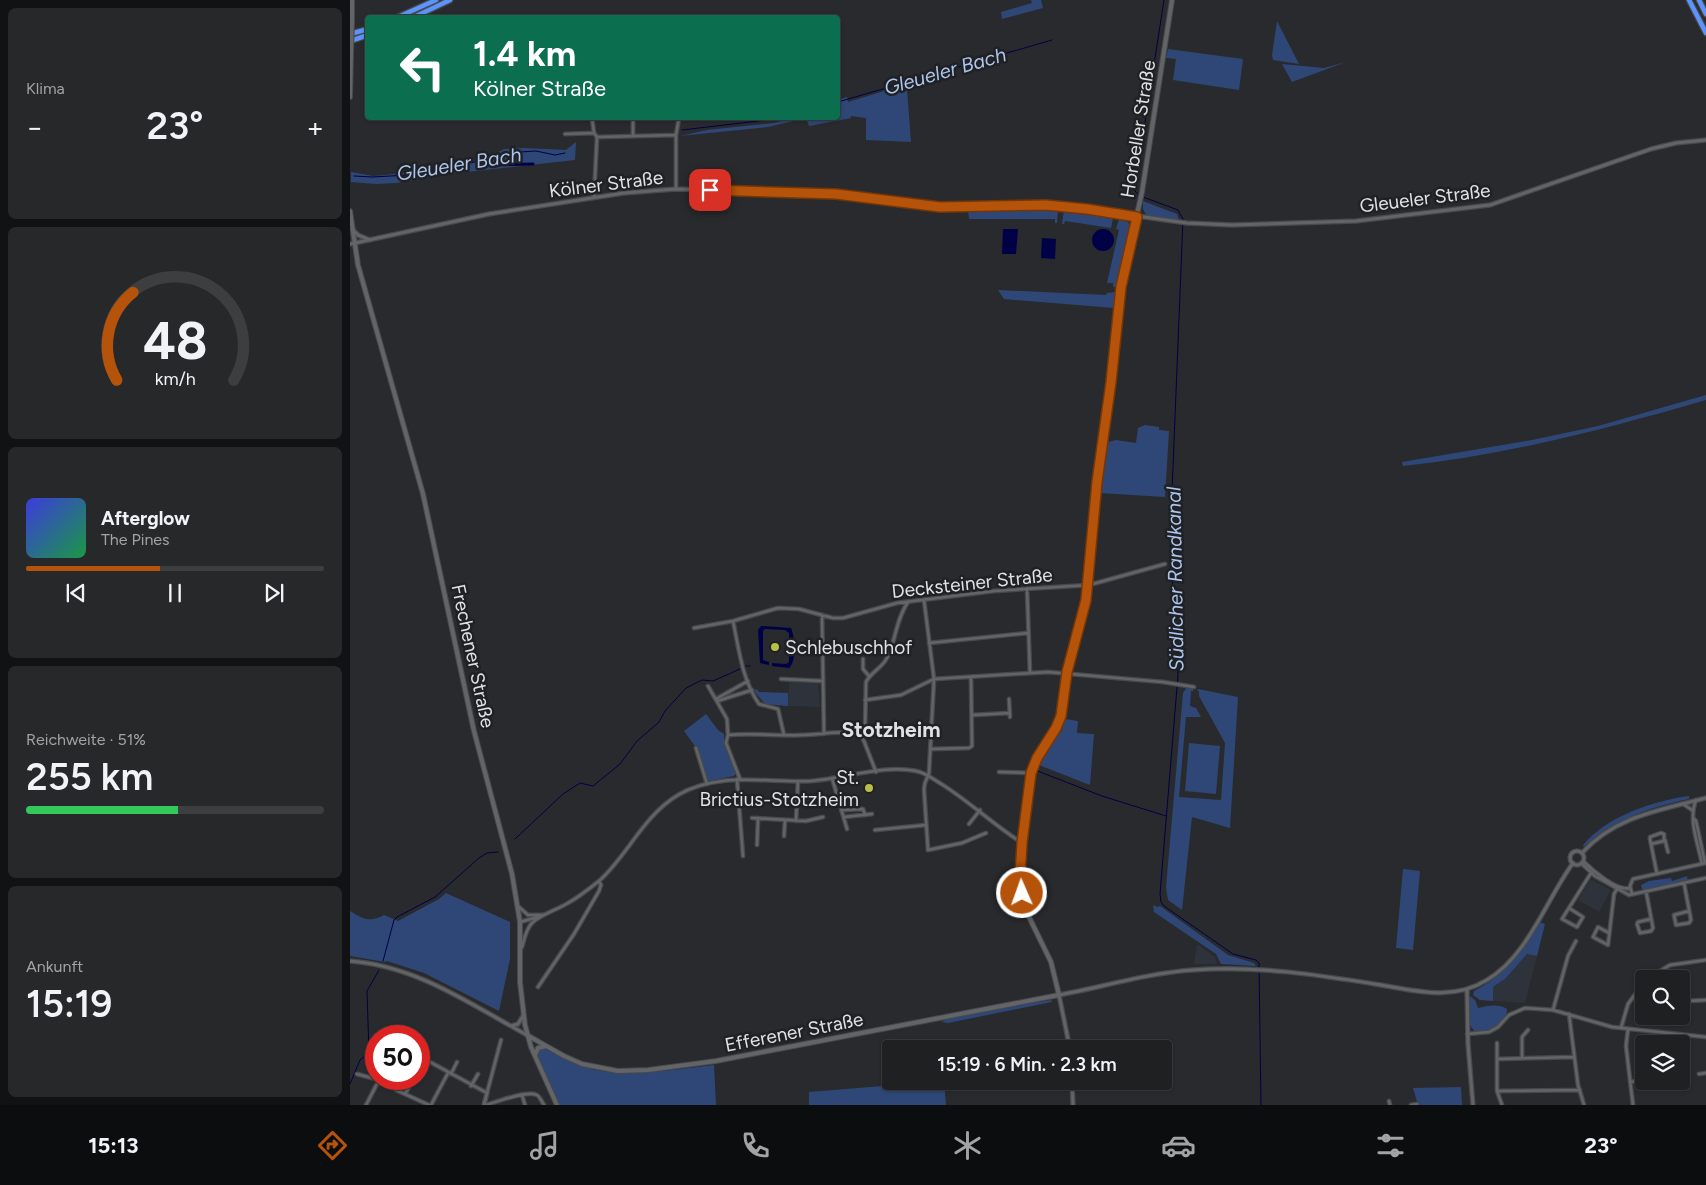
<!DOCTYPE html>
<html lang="de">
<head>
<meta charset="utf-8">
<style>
	:root { --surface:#1f2022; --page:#27282a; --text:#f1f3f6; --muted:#a1a3a5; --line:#3c3e40; --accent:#b45309 }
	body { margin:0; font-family:Figtree,sans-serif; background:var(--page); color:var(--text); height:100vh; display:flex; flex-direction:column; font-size:19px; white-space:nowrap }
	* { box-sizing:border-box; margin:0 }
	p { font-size:16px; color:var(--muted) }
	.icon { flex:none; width:28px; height:28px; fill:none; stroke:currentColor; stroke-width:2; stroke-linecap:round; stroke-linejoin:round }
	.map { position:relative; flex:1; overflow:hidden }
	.details { display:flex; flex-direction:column; gap:8px; padding:8px; background:#111213; width:350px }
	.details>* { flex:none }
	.banner { position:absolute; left:15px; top:15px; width:475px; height:105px; border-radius:5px; box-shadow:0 1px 4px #0004,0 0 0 1px var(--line); background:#0b6e4f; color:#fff; overflow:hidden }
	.buttons { position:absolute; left:1285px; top:970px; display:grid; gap:10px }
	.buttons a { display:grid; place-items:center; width:55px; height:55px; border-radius:5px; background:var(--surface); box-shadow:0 1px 4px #0004,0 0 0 1px var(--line); font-size:25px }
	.speed { position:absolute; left:15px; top:1025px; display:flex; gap:10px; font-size:25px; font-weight:700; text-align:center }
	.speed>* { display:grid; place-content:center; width:65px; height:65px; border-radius:50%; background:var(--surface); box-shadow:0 1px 4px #0004,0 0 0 1px var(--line); line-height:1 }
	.speed .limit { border:8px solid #d22; background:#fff; color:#111 }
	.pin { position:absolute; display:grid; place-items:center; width:42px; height:42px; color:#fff; margin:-21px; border-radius:10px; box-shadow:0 2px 8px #0006 }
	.me { position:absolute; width:55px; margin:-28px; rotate:358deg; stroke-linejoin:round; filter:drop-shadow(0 0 4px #0008) }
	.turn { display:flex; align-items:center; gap:18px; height:105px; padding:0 25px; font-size:22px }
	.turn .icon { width:65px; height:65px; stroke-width:2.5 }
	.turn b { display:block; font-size:35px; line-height:42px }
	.big { font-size:38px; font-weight:600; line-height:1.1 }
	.details .widget { flex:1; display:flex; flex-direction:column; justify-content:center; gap:8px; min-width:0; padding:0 18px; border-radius:8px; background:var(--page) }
	.details .dial { align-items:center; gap:0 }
	.dial svg { height:130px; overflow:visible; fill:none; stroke:var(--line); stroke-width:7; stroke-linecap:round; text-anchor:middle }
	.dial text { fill:var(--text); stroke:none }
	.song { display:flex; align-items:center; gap:15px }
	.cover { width:60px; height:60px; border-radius:8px; background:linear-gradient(135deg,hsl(240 70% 55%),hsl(140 70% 35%)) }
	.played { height:5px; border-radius:2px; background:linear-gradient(90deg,var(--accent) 45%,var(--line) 45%) }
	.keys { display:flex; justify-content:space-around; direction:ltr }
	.heat { display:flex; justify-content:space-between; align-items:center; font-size:28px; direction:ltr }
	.charge { height:8px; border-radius:4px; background:linear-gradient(90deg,#34c759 51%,var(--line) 0) }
	.trip { position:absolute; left:532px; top:1040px; width:290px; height:50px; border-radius:5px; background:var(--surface); box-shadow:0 1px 4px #0004,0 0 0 1px var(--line); font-weight:600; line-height:50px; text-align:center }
	.menu { display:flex; height:80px; justify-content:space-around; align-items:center; background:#0c0d0e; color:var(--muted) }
	.menu .icon { width:35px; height:35px }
	.menu .active { color:var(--accent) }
	.menu b { font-size:22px; color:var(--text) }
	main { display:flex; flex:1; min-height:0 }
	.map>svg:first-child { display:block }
	.built { fill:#2e323b }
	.green { fill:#2f4776 }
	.water { fill:#000047 }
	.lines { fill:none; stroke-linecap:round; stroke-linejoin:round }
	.stream { stroke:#000047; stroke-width:1 }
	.canal { stroke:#000047; stroke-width:3 }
	.minor-casing { stroke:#47494b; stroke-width:5 }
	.tertiary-casing { stroke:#47494b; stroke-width:5.5 }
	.secondary-casing { stroke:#47494b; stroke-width:6 }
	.motorway-casing { stroke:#47494b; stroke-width:7 }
	.minor { stroke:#626468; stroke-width:2.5 }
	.tertiary { stroke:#626468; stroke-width:3 }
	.secondary { stroke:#626468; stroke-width:4 }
	.motorway { stroke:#5d93fd; stroke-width:4.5 }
	.secondary-bridge-casing { stroke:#47494b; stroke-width:6; stroke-linecap:butt }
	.secondary-bridge { stroke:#626468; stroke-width:4 }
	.route-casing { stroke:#753606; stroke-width:12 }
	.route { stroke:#b45309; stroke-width:9 }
	.poi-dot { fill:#b9c046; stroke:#1f2124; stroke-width:2 }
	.labels { text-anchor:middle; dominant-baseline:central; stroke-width:5; stroke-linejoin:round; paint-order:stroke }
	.street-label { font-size:19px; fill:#e0e1e3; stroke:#1f2124 }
	.poi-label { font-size:19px; fill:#e0e1e3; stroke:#1f2124; text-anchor:start }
	.water-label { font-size:20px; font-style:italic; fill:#aec5ed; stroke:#1f2124 }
	.quarter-label { font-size:21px; font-weight:bold; fill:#e0e1e3; stroke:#1f2124 }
</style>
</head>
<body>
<main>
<section class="details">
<div class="widget"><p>Klima</p>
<div class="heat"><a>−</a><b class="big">23°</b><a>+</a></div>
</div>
<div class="widget dial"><svg viewBox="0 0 100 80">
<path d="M14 69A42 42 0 1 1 86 69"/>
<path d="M14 69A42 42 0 0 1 24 15" stroke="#b45309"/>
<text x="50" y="56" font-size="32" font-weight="700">48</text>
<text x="50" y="72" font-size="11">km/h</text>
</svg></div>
<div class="widget">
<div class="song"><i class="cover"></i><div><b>Afterglow</b><p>The Pines</p></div></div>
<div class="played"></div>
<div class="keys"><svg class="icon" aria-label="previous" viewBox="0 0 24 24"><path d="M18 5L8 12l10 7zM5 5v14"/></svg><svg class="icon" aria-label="pause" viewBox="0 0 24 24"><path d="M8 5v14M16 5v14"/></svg><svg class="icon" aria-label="next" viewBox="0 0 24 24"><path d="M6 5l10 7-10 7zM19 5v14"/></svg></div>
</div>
<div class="widget"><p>Reichweite · 51%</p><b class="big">255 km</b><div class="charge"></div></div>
<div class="widget"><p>Ankunft</p><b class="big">15:19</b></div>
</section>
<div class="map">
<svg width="1356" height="1105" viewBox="0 0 1356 1105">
	<rect width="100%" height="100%" fill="#292a2d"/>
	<path class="built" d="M 439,682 L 468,683 L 470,707 L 438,706 Z
		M 1241,879 L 1261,890 L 1249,912 L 1228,900 Z
		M 847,944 L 865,957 L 867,964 L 844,964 Z
		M 1177,954 L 1187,956 L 1175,1003 L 1143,1001 L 1143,987 L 1155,979 Z"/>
	<path class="green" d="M 681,0 L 691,0 L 693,8 L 652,19 L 651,12 L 682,3 Z
		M 927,21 L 949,64 L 923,60 L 922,55 Z
		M 818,49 L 893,59 L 889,90 L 823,80 L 826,59 L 816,58 Z
		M 996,62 L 942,82 L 932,64 L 974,68 Z
		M 554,85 L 557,89 L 561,142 L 516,140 L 516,118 L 501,116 L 501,118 L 459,126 L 456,118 L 488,118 L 488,100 L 497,97 L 498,102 Z
		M 444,118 L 456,118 L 418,127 L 330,136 L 357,130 L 424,123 Z
		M 226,142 L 225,160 L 90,175 L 47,183 L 26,184 L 1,182 L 1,172 L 23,176 L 78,171 L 101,164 L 133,160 L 154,149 L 175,148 L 216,150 Z
		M 793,201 L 827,214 L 829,220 L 796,215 L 793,209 Z
		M 680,208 L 708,210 L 707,223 L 705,223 L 705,219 L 619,219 L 618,211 Z
		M 714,210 L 763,218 L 761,228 L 715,221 L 714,224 L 712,224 Z
		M 769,219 L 778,222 L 780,226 L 768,286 L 763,287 L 763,283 L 757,283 L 769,230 L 766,229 Z
		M 648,290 L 756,295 L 757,293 L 765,292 L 764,308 L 654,299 Z
		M 1356,395 L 1356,400 C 1256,429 1156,455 1053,466 L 1052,462 L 1182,440 L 1248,426 Z
		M 795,425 L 809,427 L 809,430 L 819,431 L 815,497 L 749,493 L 755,443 L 766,440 L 786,443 L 788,428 Z
		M 837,687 L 843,689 L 843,691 L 841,691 L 840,706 L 846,708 L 851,717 L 836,717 L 829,797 L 871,800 L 875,743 L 849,696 L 849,691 L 847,691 L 848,689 L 888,697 L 880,828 L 842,817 L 832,910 L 818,900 L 816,887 L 833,693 Z
		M 407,689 L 409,692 L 438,693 L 438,706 L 415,704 L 404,691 Z
		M 356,714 L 368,730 L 374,734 L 374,744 L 386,773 L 384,776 L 358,781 L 347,749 L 334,731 Z
		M 715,719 L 728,721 L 727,733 L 744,734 L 740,785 L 689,765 L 709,732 L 711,732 Z
		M 839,743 L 870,746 L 866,794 L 835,791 Z
		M 1339,796 L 1339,799 C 1301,807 1264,819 1234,847 L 1233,845 C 1257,816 1303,801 1339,796 Z
		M 1053,869 L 1070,871 L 1063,950 L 1046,948 Z
		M 1337,876 L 1338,881 C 1326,883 1299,890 1292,889 L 1291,885 L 1299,881 L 1321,878 L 1322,881 Z
		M 96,893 L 160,922 L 160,959 L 149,1011 L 74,973 L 37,961 L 35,962 L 0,956 L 0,911 C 13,919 20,923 34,915 L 48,921 L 89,899 Z
		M 803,905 L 807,907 L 810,906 L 878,955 L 904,963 L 906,966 L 871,964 L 866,954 L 804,912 Z
		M 1189,922 L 1195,924 L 1187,956 L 1177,954 L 1155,979 L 1143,987 L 1143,1001 L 1130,1000 L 1123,995 L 1124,991 C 1157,974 1171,953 1189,922 Z
		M 1120,996 L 1125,1000 L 1128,1008 C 1137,1006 1148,1003 1157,1009 C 1157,1024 1138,1032 1125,1032 L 1120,1025 Z
		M 701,1000 L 702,1002 L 598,1023 L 592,1022 C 602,1012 683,1003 701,1000 Z
		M 193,1048 C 210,1054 224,1065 242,1069 C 282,1078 324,1069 364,1065 L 366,1105 L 209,1105 L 187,1057 L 189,1050 Z
		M 594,1081 L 596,1105 L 459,1105 L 459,1092 Z
		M 1111,1087 L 1112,1105 L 1068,1105 L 1063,1088 Z"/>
	<path class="water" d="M 653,229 L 668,229 L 666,254 L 652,254 Z
		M742 240a11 11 0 1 1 22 0a11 11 0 1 1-22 0Z
		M 692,238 L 706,239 L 705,259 L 691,258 Z
		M 411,626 L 441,628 C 445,637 447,661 439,668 L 422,666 L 422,663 L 436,664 L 439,662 L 439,633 L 435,630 L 415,629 L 413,631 L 413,660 L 419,662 L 419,665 L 410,663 L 408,630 Z"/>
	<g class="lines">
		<path class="stream" d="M 488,102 L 702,40
			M 332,130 L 434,118
			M 4,176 L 22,177 L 59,175 L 125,162 L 155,153 L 186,151 L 205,155 L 215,153
			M 789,195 L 785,191 L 785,187 L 814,0
			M 793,197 L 828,210 L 833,219 L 820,541 L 828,675 L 810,894 L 811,902 L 814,906 L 883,954 L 906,960 L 909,963 L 911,1105
			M 394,666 L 400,666
			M 685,770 L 752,796 L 816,816
			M 165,839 L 213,794 L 230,783 L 243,786 L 270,764 L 287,741 L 309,722 L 315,711 L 336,688 L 352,680 L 363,681 L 390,669
			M 33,961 L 44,920 L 47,917 L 85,897 L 129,858 L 137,853 L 148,852
			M 0,1084 L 10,1060 L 19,1053 L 17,991 L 29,970"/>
		<path class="canal" d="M 136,159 L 142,165 L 183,164"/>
		<defs>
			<path id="minor" d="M 242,118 L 244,133 L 247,137 L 244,197
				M 215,134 L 244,133
				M 283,135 L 283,118
				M 248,137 L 326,135
				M 326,189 L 326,135 L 329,118
				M 677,588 L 680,673
				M 574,600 L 584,679 L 579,773 L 575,783 L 574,789 L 578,850 L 612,843 L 636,833
				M 472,615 L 474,734
				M 383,621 C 389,649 392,680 409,704 L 428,709 L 434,735
				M 344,628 L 383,621 L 428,608 L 449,609 L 483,618 L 493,618 L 547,603 L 644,591 L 739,585 L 815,564
				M 579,643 L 678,633
				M 513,659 L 513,669 L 519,676
				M 431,679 L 473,681
				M 358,686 L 377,719 L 378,735
				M 366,699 L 398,681
				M 659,699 L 660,717
				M 515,700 L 551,695 L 584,679 L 698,672 L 813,682 L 844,687
				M 367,701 L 402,690
				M 623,715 L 660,713
				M 512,736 L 515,731 L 516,682 C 521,672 532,668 537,658 C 546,640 546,619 558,602
				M 512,736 L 526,772
				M 346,748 L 357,784
				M 581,749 L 619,748 L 622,746 L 621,677
				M 649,772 L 681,773
				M 482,778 L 497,829
				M 387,779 L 393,856
				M 390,779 L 376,743 L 378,735 C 403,733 427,736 451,735 C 467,735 499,729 512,736
				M 1346,800 C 1338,820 1348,843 1352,864
				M 1333,804 L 1342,810
				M 492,810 L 513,809 L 515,815
				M 494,817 L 522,814
				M 402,818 L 456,821 L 473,817
				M 1344,819 L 1346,821 L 1355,863
				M 446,821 L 448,781
				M 619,824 L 630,810
				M 525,830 L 576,825
				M 434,836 L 435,820
				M 1315,840 L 1318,852
				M 1301,844 L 1314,841 L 1314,834 L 1311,833 L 1300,837 L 1300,839 L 1307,874
				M 407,845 L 408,818
				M 1233,861 C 1242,870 1267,892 1280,888
				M 1231,863 L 1245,876 L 1279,895 L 1356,878
				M 1334,883 L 1341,920 L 1339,923 L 1326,925 L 1324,915 L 1339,911
				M 1296,891 L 1303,928 L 1301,931 L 1290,933 L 1287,924 L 1288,922 L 1301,919
				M 1282,894 L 1280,886 L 1283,879 L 1356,863
				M 169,907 L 178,915 L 193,915
				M 1219,908 L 1233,917 L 1227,927 L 1212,919 L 1241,873
				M 170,922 L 188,917
				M 1259,933 L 1248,927 L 1243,937 L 1258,945 L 1264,894 L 1267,889
				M 172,947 C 174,940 176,929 182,923 C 191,914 207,910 218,903 C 229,897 239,889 249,881 C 278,855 293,816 328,795 C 369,771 416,783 461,781 C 494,779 537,763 570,772 C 578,775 585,780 593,785 C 621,803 644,825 672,843
				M 1297,979 L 1320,965 L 1356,960
				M 188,987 L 224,934 L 249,891 L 251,885 L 249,881
				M 1337,1001 L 1356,1000
				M 1203,1010 L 1218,956 L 1226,941
				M 1219,1014 L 1228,1085 L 1234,1105
				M 1271,1028 L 1278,1004 L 1294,982
				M 1278,1029 L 1276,1046 L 1283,1105
				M 1117,1034 L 1139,1032 L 1148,1027 L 1159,1015 L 1175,1008 L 1203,1010 L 1262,1027 L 1356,1037
				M 1147,1043 L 1147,1091 L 1152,1105
				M 69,1056 L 137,1093 L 151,1040
				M 1172,1058 L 1172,1037 L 1178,1030
				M 1147,1059 L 1224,1057
				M 7,1074 L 37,1082 L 45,1086 L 46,1090 L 79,1105
				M 101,1074 L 107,1062
				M 1349,1074 L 1356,1073
				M 1331,1075 L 1336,1076
				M 1280,1082 L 1294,1080
				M 121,1086 L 128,1074
				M 1147,1091 L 1230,1090
				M 55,1094 L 62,1082
				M 172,1095 L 175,1105
				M 1039,1101 L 1040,1105
				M 16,1105 L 29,1080
				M 81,1105 L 98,1073
				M 136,1105 C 146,1102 177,1090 187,1095 C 190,1097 192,1102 194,1105
				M 1061,1105 L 1067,1104"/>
			<path id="tertiary" d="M 2,229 L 8,235 L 20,240
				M 0,244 L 139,214 L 274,193 L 326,189 L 486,194 L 590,207 L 696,205 L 737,209 L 837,223 L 882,225 L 1006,221 L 1140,205 L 1301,149 L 1326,143 L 1356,140
				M1220 858a7 7 0 1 1 14 0a7 7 0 1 1-14 0Z
				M 1232,853 C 1265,816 1311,810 1356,798
				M 0,961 C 67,966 120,1004 177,1035
				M 1117,989 L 1118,1044 L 1123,1105
				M 161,1026 L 168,1024 L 173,1016
				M 720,1049 L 709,995 C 753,987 798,973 843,970 C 905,965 969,975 1031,985 C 1067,991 1103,1001 1137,980 C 1178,956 1196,900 1223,863
				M 722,1081 L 723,1105
				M 134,1105 L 137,1093"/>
			<path id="secondary" d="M 2,0 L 2,20
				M 0,97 L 1,53
				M 0,211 L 8,265 L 73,494 L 124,731 L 162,874 L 170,922 L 170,982 L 175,1025 L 181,1047 L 207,1105
				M 177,1035 L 214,1056 L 232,1064 L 268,1071 L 298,1070 L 366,1061 L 709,995 L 701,962 L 680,919 L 673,901 L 670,876 L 672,843 L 681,773 L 687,758 L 706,728 L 711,716 L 717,673 L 736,600 L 747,482 L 761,382 L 771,287 L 792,192 L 822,0
				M 185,1055 L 188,1048 L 196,1046"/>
			<path id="motorway" d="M 1339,0 L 1356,33
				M 1349,0 L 1356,14
				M 46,18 L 86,0
				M 62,18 L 100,0
				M 0,34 L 18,29
				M 0,41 L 18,35"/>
		</defs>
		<use href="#minor" class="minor-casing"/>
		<use href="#tertiary" class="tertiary-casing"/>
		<use href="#secondary" class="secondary-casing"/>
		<use href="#motorway" class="motorway-casing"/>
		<use href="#minor" class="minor"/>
		<use href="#tertiary" class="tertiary"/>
		<use href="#secondary" class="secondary"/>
		<use href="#motorway" class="motorway"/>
		<defs>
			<path id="secondary-bridge" d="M 1,53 L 2,20"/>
		</defs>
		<use href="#secondary-bridge" class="secondary-bridge-casing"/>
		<use href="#secondary-bridge" class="secondary-bridge"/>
	</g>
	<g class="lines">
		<defs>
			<path id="route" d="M 360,190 L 486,194 L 590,207 L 696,205 L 737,209 L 787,217 L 771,287 L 761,382 L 747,482 L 736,600 L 717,672 L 711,716 L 706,728 L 687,758 L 681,773 L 672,843 L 670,876 L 672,893"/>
		</defs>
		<use href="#route" class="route-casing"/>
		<use href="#route" class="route"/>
	</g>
	<g class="poi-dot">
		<circle cx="425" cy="647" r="5"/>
		<circle cx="519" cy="788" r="5"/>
	</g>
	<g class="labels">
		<g class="street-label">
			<text transform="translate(788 129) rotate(-81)">Horbeller Straße</text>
			<text transform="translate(256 184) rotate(-7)">Kölner Straße</text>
			<text transform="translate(1075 198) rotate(-7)">Gleueler Straße</text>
			<text transform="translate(622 583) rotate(-6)">Decksteiner Straße</text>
			<text transform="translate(123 656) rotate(78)">Frechener Straße</text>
			<text transform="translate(444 1032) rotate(-11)">Efferener Straße</text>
		</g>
		<g class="poi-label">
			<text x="435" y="647">Schlebuschhof</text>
			<text x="509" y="777" text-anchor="end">St.<tspan x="509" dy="22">Brictius-Stotzheim</tspan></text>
		</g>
		<g class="water-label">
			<text transform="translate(595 71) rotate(-16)">Gleueler Bach</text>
			<text transform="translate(109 164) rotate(-9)">Gleueler Bach</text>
			<text transform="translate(825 579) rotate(-91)">Südlicher Randkanal</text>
		</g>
		<g class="quarter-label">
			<text x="541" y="729">Stotzheim</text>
		</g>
	</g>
</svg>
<div class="buttons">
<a><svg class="icon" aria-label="search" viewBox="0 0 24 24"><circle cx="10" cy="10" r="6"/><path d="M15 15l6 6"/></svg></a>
<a><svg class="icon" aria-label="layers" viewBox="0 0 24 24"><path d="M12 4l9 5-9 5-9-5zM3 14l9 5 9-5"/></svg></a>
</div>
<div class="speed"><div class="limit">50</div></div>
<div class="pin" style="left:360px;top:190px;background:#d93025"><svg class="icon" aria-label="arrive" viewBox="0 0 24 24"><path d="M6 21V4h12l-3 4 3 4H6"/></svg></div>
<svg class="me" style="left:672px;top:893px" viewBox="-20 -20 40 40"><circle r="17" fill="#b45309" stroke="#fff" stroke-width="3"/><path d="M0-11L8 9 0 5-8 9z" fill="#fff"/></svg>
<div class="trip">15:19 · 6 Min. · 2.3 km</div>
<div class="banner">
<div class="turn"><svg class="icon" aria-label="left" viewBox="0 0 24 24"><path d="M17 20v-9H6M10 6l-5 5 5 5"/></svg><div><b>1.4 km</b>Kölner Straße</div></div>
</div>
</div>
</main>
<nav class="menu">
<b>15:13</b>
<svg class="icon active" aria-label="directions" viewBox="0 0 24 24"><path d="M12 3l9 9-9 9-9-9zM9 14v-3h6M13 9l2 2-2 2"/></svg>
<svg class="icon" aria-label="music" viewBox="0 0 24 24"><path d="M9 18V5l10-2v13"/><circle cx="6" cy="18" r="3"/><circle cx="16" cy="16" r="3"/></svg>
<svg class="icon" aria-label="phone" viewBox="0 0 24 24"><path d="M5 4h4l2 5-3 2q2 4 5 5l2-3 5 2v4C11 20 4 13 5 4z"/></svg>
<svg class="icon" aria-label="climate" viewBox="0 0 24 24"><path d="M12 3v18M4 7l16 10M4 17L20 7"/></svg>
<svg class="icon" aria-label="car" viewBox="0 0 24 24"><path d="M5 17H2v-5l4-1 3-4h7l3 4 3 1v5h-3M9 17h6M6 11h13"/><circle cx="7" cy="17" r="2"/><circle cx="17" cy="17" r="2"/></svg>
<svg class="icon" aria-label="filters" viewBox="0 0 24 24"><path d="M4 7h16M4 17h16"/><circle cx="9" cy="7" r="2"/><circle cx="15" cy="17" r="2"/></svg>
<b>23°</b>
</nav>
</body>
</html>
